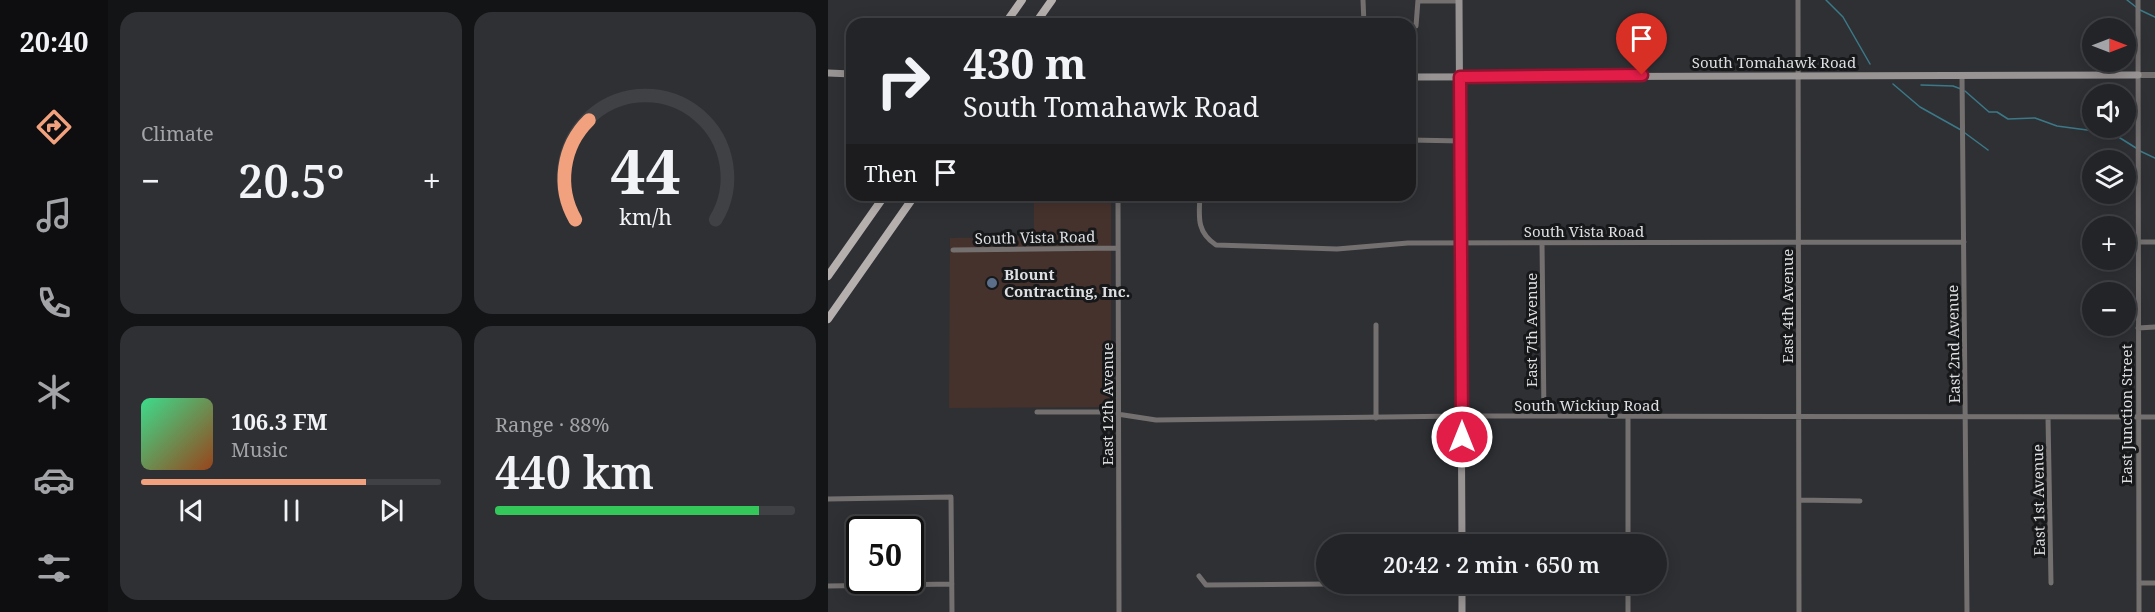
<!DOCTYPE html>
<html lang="en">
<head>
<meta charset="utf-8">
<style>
	:root { --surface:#232427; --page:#2f3033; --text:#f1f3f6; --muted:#a3a4a7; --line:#404144; --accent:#f1a17d }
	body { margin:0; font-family:"Noto Serif",serif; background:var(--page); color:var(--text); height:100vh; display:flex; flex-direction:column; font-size:22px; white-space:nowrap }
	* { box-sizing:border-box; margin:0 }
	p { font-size:20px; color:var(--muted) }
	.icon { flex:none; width:33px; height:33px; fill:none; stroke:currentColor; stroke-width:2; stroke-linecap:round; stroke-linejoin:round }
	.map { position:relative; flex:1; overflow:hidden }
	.side { display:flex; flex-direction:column; gap:12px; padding:12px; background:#131415; width:720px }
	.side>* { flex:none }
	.top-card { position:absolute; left:18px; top:18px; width:570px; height:183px; border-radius:18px; box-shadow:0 3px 15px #0003,0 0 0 2px var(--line); background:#232427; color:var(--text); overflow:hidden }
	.needle { width:39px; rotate:90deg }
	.controls { position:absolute; left:1254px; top:18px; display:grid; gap:12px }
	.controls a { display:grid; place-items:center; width:54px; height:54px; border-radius:50%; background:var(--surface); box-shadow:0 3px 15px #0003,0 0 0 2px var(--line); font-size:30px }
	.speed { position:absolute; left:18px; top:516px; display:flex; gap:12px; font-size:30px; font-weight:700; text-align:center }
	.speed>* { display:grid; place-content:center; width:78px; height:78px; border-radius:50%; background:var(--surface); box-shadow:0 3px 15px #0003,0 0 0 2px var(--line); line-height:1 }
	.speed .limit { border:3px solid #111; border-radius:9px; background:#fff; color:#111 }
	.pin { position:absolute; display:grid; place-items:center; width:51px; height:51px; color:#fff; margin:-62px -26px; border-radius:50% 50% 50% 0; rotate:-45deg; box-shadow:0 0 6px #0007 }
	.pin .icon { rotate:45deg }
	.me { position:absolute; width:66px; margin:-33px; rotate:0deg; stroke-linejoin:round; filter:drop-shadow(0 0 4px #0008) }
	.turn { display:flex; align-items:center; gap:21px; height:126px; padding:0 18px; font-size:27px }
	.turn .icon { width:78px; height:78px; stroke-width:2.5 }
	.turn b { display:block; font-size:42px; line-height:51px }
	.then { display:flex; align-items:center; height:57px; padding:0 18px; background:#0003; gap:12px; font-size:22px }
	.big { font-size:45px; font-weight:600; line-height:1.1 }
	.side .widget { flex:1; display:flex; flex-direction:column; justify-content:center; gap:9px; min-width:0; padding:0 21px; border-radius:18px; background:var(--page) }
	.side .dial { align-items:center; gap:0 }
	.dial svg { height:156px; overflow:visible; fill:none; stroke:var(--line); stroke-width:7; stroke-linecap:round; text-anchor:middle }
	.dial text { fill:var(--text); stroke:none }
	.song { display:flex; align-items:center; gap:18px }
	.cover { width:72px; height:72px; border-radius:9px; background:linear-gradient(135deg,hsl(150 70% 55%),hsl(20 70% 35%)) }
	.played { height:6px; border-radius:3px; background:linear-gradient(90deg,var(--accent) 75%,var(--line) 75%) }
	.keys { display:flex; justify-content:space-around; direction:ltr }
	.heat { display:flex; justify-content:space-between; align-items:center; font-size:33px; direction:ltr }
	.charge { height:9px; border-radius:4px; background:linear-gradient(90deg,#34c759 88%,var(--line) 0) }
	.side .tiles { flex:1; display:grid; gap:12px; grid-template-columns:repeat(2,1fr) }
	.trip { position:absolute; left:488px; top:534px; width:351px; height:60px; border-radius:30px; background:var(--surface); box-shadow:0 3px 15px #0003,0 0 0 2px var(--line); font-weight:600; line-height:60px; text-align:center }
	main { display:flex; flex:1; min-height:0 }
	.menu { display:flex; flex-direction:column; width:108px; justify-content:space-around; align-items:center; background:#0e0e10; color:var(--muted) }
	.menu .icon { width:42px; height:42px }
	.menu .on { color:var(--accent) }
	.menu b { font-size:27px; color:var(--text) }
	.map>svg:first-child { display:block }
	.industrial { fill:#46322d }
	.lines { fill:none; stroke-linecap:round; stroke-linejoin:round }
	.stream { stroke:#3b7989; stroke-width:1.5 }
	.minor { stroke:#73706f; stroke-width:5 }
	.tertiary { stroke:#73706f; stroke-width:6 }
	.secondary { stroke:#989493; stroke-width:7 }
	.primary { stroke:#b5afae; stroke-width:8 }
	.route-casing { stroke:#92132f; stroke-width:15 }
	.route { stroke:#e11d48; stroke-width:10 }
	.service-dot { fill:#5c6f8a; stroke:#17181a; stroke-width:2 }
	.labels { text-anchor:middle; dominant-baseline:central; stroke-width:6; stroke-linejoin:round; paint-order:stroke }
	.street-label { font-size:15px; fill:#dedfe2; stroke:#17181a }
	.poi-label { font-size:15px; font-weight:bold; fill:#dedfe2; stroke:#17181a; text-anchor:start }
</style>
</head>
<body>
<main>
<nav class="menu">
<b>20:40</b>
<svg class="icon on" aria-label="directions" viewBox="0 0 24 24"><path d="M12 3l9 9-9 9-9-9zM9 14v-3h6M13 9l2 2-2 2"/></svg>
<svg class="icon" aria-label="music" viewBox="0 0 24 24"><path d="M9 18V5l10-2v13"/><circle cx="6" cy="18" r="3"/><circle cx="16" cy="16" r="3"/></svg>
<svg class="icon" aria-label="phone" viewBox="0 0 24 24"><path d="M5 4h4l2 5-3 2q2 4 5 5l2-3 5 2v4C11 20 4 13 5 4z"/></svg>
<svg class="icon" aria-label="climate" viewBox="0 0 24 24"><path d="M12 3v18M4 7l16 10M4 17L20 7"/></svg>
<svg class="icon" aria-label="car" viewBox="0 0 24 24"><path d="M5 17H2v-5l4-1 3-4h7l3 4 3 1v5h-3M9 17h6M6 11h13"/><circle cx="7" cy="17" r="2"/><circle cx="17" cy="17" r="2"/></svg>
<svg class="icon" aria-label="filters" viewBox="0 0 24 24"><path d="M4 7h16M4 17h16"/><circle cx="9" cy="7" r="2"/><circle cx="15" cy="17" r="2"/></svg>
</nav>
<section class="side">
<div class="tiles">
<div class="widget"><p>Climate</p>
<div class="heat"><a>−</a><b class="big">20.5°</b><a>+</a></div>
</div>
<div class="widget dial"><svg viewBox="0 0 100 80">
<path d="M14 69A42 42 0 1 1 86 69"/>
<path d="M14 69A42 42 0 0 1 21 18" stroke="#f1a17d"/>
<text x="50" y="56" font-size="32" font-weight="700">44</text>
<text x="50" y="72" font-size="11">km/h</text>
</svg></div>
<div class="widget">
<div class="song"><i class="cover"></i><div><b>106.3 FM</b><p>Music</p></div></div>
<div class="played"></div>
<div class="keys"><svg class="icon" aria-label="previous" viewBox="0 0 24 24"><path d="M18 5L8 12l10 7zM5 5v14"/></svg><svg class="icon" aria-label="pause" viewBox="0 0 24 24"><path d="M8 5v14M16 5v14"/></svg><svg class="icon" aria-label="next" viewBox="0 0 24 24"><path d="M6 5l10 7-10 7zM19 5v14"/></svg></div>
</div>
<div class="widget"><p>Range · 88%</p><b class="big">440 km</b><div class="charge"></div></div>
</div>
</section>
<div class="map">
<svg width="1327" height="612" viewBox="0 0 1327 612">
	<rect width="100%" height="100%" fill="#2f3034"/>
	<path class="industrial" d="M 206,195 L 283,195 L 283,407 L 121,408 L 122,238 L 206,237 Z"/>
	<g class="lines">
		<path class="stream" d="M 998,0 L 1015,17 L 1042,64
			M 1299,0 L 1308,7
			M 1312,10 L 1327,17
			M 1065,84 L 1092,107 L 1133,130
			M 1093,85 L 1125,86 L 1133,89
			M 1137,91 L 1161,112 L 1169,112 L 1180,119 L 1207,118 L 1229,126 L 1274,132 L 1289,136 L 1308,148
			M 1137,133 L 1160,150
			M 1312,151 L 1327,158"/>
		<path class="minor" d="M 535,0 L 536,24
			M 970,0 L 971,612
			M 1310,0 L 1311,612
			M 590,1 L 631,1
			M 582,26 L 588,26 L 590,0
			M 1134,76 L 1139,612
			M 582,140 L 634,141
			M 290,195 L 291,612
			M 372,195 C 371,216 368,232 388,245 L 509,249 L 580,243 L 1136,242
			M 1310,242 L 1327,242
			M 714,243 L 716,416
			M 125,250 L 290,248
			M 548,325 L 548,418
			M 1310,328 L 1327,327
			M 209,412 L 276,412 L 328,420 L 634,416 L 1327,417
			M 1220,417 L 1223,583
			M 0,499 L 123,497 L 124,612
			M 971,500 L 1032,501
			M 800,544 L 800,417
			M 371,576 L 378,585 L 502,584
			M 1311,583 L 1327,583
			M 599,584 L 634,585
			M 0,586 L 124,584
			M 800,612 L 800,584"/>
		<path class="tertiary" d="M 1310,75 L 1327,75"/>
		<path class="secondary" d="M 631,0 L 634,544
			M 0,73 L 24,74
			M 582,77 L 1310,75
			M 634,584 L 634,612"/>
		<path class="primary" d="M 177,24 L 194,0
			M 207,24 L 224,0
			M 0,276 L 57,195
			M 0,319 L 87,195"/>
	</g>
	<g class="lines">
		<defs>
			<path id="route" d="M 634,437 L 632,77 L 814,75"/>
		</defs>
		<use href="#route" class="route-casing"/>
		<use href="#route" class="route"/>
	</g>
	<circle class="service-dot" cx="164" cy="283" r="6"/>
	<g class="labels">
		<g class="street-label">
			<text x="946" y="62">South Tomahawk Road</text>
			<text x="756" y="231">South Vista Road</text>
			<text transform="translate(207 237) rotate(-1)">South Vista Road</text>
			<text transform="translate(959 306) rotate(-90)">East 4th Avenue</text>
			<text transform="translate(703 330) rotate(-90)">East 7th Avenue</text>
			<text transform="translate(1125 344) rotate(-91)">East 2nd Avenue</text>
			<text transform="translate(279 404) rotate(-90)">East 12th Avenue</text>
			<text x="759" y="405">South Wickiup Road</text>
			<text transform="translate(1298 414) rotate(-90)">East Junction Street</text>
			<text transform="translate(1210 500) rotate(-91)">East 1st Avenue</text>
		</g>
		<g class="poi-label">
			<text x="176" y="274">Blount<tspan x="176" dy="17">Contracting, Inc.</tspan></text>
		</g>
	</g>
</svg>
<div class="controls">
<a><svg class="needle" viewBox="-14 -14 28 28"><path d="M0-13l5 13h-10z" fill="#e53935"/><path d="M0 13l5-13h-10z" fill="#a3a4a7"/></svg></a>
<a><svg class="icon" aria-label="sound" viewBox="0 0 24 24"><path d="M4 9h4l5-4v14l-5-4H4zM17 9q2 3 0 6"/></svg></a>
<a><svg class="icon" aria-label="layers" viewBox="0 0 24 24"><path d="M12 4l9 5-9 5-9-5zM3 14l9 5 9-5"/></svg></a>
<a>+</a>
<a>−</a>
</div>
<div class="speed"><div class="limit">50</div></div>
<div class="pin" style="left:814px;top:75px;background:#d93025"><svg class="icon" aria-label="arrive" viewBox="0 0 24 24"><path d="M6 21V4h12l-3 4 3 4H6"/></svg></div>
<svg class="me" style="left:634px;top:437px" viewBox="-20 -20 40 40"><circle r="17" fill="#e11d48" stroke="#fff" stroke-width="3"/><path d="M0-11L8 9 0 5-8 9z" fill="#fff"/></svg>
<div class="trip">20:42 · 2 min · 650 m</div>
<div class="top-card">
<div class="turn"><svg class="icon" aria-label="right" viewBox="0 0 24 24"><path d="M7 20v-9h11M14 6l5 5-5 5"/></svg><div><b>430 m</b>South Tomahawk Road</div></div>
<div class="then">Then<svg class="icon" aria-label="arrive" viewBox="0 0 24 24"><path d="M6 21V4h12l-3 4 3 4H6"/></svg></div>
</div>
</div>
</main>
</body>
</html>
